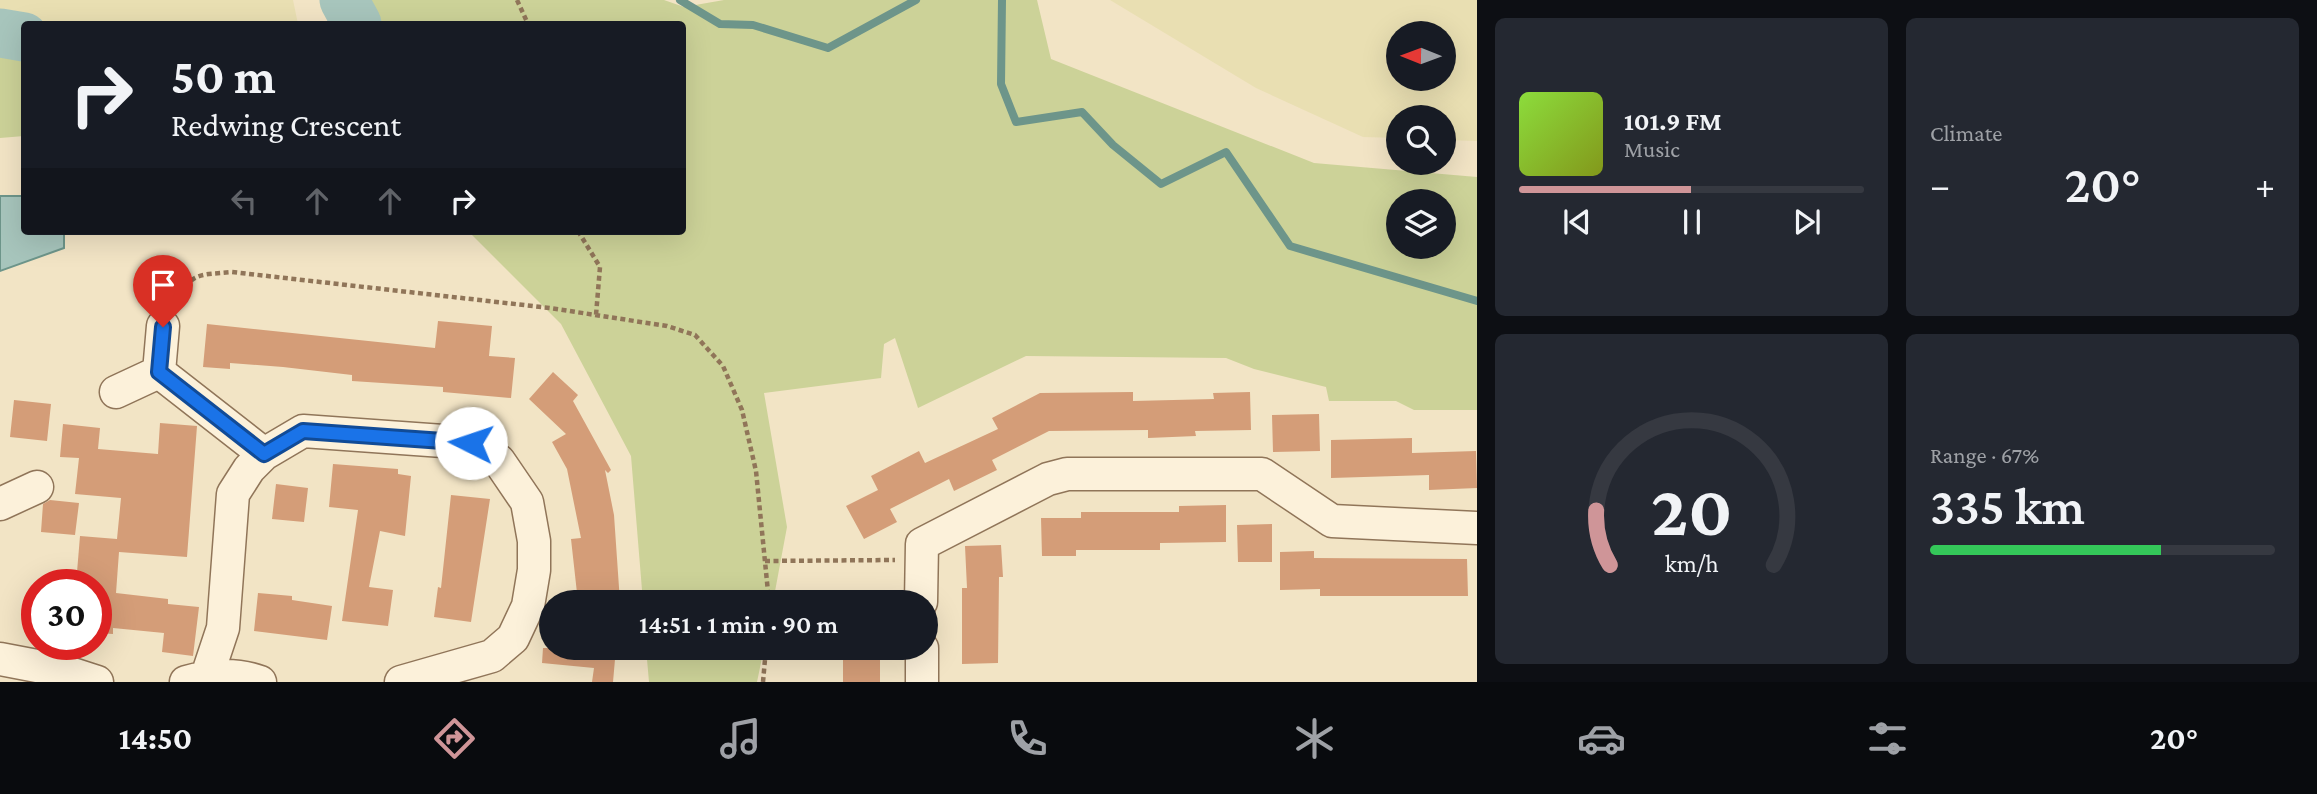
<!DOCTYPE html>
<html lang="en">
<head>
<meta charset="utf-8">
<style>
	:root { --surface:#171b24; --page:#242831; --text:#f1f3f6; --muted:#9ea1a6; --line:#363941; --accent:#cf9598 }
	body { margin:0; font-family:"Crimson Pro",serif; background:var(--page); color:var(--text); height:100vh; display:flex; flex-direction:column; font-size:26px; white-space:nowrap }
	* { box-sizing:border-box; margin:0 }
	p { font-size:23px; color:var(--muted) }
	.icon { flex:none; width:38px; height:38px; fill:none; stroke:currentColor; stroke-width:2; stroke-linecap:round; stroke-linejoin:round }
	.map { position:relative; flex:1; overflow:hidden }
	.side { display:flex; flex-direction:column; gap:18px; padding:18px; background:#0d0f14; width:840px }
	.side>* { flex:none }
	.hud { position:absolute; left:21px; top:21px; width:665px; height:214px; border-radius:7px; box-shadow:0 7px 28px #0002; background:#171b24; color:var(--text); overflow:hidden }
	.needle { width:46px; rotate:271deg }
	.fabs { position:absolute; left:1386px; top:21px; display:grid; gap:14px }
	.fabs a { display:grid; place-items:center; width:70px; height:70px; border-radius:50%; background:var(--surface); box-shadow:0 7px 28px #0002; font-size:35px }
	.speed { position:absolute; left:21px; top:569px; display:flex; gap:14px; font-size:35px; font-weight:700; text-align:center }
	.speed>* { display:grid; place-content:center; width:91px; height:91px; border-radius:50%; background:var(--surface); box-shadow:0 7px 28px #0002; line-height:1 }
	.speed .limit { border:10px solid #d22; background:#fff; color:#111 }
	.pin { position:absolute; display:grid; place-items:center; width:60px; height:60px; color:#fff; margin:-72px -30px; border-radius:50% 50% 50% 0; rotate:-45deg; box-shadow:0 0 7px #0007 }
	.pin .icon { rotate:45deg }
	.me { position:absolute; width:77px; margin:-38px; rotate:274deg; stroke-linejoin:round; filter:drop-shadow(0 0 5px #0008) }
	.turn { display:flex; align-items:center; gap:24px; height:147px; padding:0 35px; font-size:32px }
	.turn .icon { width:91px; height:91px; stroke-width:2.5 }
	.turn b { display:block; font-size:49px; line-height:60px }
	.lanes { display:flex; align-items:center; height:66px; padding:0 35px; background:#0003; justify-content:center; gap:35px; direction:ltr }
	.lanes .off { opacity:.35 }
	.big { font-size:52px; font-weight:600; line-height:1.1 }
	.side .widget { flex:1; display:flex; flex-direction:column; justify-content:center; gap:10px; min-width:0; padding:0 24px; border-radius:10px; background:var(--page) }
	.side .dial { align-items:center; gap:0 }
	.dial svg { height:182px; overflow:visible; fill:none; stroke:var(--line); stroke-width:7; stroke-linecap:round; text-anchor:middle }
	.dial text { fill:var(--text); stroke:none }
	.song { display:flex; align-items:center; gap:21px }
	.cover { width:84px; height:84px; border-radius:10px; background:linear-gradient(135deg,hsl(90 70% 55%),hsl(70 70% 35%)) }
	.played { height:7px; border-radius:4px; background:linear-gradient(90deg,var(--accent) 50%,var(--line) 50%) }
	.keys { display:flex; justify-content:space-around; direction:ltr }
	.heat { display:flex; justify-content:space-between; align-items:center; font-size:38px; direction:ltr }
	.charge { height:10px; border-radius:5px; background:linear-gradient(90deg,#34c759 67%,var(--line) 0) }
	.side .tiles { flex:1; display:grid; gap:18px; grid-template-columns:repeat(2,1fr) }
	.trip { position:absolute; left:539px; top:590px; width:399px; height:70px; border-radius:35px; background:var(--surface); box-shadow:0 7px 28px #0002; font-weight:600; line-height:70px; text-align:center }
	.menu { display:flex; height:112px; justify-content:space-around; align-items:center; background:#090b0e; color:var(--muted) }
	.menu .icon { width:49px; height:49px }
	.menu .active { color:var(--accent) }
	.menu b { font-size:32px; color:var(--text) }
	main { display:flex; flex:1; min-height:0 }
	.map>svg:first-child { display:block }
	.farmland { fill:#e9dfb2; fill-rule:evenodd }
	.green { fill:#ccd298; fill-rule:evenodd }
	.water { fill:#a7c5bc; stroke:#6d958a; stroke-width:2 }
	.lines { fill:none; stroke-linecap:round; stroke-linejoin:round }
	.stream { stroke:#6d958a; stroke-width:8 }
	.river { stroke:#a7c5bc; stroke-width:49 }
	.building { fill:#d49d78 }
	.street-casing { stroke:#907559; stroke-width:35 }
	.path { stroke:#907559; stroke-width:4.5; stroke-dasharray:5 3.5; stroke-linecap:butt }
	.street { stroke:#fcf1da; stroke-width:32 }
	.route-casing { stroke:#114b97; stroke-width:18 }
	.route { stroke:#1a73e8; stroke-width:12 }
</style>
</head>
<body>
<main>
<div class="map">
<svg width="1477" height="682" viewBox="0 0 1477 682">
	<rect width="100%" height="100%" fill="#f2e4c5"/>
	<path class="farmland" d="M 0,0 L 293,0 L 298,24 L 50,24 L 0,11 Z
		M 1110,0 L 1477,0 L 1477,141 L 1444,140 L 1444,117 L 1398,117 L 1398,138 L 1363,137 L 1256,88 ZM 1398,33 L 1444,33 L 1444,79 L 1398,79 Z"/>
	<path class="green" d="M 370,0 L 664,0 L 684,7 L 724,0 L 1037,0 L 1051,59 L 1314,163 L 1477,177 L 1477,410 L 1414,410 L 1396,401 L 1329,401 L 1326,387 L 1254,369 L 1226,358 L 1026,356 L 918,408 L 895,338 L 884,344 L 881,378 L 764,393 L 787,527 L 773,602 L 643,602 L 631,456 L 561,324 L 468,231 L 682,231 L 682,24 L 378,24 ZM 1398,201 L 1444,201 L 1444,247 L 1398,247 Z
		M 0,11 L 55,24 L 24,24 L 24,136 L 0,138 Z
		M 646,648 L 764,648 L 757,682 L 649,682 Z"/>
	<path class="water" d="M 0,196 L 24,196 L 24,231 L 64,231 L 64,248 L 0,271 Z"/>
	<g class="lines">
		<path class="stream" d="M 680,0 L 720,24 L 753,25 L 828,48 L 916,0
			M 1002,0 L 1001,84 L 1016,122 L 1082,112 L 1113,145 L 1161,184 L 1226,152 L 1290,246 L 1477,301"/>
		<path class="river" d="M 344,0 L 357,24
			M 0,33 L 24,37"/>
	</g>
	<path class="building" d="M 438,321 L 492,326 L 489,356 L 515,358 L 511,398 L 443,392 L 443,387 L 352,381 L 352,375 L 283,367 L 230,363 L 230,369 L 203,367 L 207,324 L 435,348 Z
		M 553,372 L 578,395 L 573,401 L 611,470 L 608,473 L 605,470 L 614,515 L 620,602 L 578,602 L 571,539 L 581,538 L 567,469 L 552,442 L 566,434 L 529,399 Z
		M 1133,392 L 1133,401 L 1214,399 L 1213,393 L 1250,392 L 1251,430 L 1195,431 L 1196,436 L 1148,438 L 1148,430 L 1049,431 L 992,460 L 997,470 L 954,491 L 949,479 L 890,509 L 897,522 L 864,539 L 846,506 L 878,490 L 871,476 L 919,451 L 925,463 L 998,429 L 992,418 L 1040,393 Z
		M 14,400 L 51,404 L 47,441 L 10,437 Z
		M 1319,414 L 1320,451 L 1273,452 L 1272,415 Z
		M 160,423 L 197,426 L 187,557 L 119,552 L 116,593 L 168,599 L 168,604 L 199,607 L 193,656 L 162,652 L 164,633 L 113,628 L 113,634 L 96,633 L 96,584 L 76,584 L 80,536 L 117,539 L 121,498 L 75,494 L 79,458 L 60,457 L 63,424 L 100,428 L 98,449 L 158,454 Z
		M 1412,438 L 1412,453 L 1476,451 L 1477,488 L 1429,490 L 1429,475 L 1331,478 L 1331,440 Z
		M 333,464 L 398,469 L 398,474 L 411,476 L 405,536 L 380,531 L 369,587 L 393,590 L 388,626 L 342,621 L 358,510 L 329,507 Z
		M 276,484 L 308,488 L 304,522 L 272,519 Z
		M 451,495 L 490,499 L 471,622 L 434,617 L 438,587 L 441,588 Z
		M 50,500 L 79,503 L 75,535 L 41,532 L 43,504 Z
		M 1226,505 L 1226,542 L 1160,543 L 1160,550 L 1076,550 L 1076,556 L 1042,556 L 1041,518 L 1081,518 L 1081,512 L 1179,512 L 1179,506 Z
		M 1272,524 L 1272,562 L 1238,562 L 1237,525 Z
		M 1001,545 L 1003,577 L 999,577 L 998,663 L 962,664 L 962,588 L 967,588 L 965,546 Z
		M 1314,551 L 1314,558 L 1467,559 L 1468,596 L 1320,596 L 1320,589 L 1280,590 L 1280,552 Z
		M 258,593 L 292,596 L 292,600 L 332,606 L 327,640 L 254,631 Z
		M 543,648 L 616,648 L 613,682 L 592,682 L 594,668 L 542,663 Z
		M 843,648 L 880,648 L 880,682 L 843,682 Z"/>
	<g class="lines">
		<defs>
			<path id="street" d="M 159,372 L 264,454
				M 116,392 L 159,372 L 163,326
				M 0,504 L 37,487
				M 921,602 L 922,544 L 1048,479 L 1067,474 L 1262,474 L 1332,521 L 1477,528
				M 922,648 L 922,682
				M 0,659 L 63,671 L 97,682
				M 207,676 L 223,628 L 233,494 L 249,469 L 264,454 L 303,431 L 471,443 L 499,461 L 527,502 L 534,541 L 534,570 L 528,606 L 513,638 L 492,656 L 401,682
				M 186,682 C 210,675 236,673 260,682"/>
		</defs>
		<use href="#street" class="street-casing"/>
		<path class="path" d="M 517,0 L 528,24
			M 578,231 L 600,267 L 596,315
			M 180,303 C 187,271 203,275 232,272 L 550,308 L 667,326 L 695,335 L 723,366 L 742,410 L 756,471 L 769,602
			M 765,561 L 895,560
			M 763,682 L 766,648"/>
		<use href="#street" class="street"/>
	</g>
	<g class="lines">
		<defs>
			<path id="route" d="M 163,327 L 159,372 L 264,454 L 303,431 L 471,443"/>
		</defs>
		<use href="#route" class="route-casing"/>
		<use href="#route" class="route"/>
	</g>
</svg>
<div class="fabs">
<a><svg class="needle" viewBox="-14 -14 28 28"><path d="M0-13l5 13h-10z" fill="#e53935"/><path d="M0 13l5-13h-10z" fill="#9ea1a6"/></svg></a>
<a><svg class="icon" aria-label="search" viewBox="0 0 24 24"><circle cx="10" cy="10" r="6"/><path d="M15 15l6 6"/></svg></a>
<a><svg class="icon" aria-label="layers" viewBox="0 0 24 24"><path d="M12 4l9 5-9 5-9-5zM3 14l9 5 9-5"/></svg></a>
</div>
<div class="speed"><div class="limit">30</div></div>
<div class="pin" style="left:163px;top:327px;background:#d93025"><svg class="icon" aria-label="arrive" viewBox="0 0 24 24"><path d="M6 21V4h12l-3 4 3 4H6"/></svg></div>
<svg class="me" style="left:471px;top:443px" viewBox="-20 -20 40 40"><circle r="19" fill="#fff"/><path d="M0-13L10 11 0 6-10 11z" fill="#1a73e8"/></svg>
<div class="trip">14:51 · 1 min · 90 m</div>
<div class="hud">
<div class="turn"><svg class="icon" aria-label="right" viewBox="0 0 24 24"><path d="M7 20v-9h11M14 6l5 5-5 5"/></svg><div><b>50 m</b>Redwing Crescent</div></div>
<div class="lanes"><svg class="icon off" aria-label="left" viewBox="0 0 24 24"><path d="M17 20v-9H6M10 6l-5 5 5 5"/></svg><svg class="icon off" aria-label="ahead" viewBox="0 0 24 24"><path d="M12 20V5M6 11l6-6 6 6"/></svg><svg class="icon off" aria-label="ahead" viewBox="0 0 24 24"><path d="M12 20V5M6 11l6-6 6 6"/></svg><svg class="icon" aria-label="right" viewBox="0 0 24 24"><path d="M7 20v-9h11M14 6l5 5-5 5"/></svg></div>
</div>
</div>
<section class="side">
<div class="tiles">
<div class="widget">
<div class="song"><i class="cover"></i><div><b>101.9 FM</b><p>Music</p></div></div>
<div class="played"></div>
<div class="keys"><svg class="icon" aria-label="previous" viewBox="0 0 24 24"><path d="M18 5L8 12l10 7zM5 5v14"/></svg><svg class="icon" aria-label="pause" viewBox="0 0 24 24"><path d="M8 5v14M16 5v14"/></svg><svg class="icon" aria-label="next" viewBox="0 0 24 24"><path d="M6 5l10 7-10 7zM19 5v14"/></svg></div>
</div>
<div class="widget"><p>Climate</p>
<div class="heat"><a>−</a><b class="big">20°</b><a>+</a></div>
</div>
<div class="widget dial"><svg viewBox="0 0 100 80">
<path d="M14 69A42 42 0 1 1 86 69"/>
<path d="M14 69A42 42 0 0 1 8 45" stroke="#cf9598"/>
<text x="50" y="56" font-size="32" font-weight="700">20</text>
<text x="50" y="72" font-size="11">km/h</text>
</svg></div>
<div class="widget"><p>Range · 67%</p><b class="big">335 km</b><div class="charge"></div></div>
</div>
</section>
</main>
<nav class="menu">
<b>14:50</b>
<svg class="icon active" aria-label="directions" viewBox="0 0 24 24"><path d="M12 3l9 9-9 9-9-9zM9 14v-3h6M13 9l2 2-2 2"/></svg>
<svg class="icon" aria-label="music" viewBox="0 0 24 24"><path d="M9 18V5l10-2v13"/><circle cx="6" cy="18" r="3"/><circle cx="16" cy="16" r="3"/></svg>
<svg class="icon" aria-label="phone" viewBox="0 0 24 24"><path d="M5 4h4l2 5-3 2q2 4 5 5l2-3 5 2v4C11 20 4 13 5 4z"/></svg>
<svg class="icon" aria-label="climate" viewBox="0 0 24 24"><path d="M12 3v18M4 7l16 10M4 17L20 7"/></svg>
<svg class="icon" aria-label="car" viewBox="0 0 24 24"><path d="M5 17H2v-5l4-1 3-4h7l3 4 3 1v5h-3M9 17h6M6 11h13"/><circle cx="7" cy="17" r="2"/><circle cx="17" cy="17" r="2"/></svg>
<svg class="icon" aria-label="filters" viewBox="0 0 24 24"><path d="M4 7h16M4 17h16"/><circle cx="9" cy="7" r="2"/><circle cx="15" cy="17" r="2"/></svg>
<b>20°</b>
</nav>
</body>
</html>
